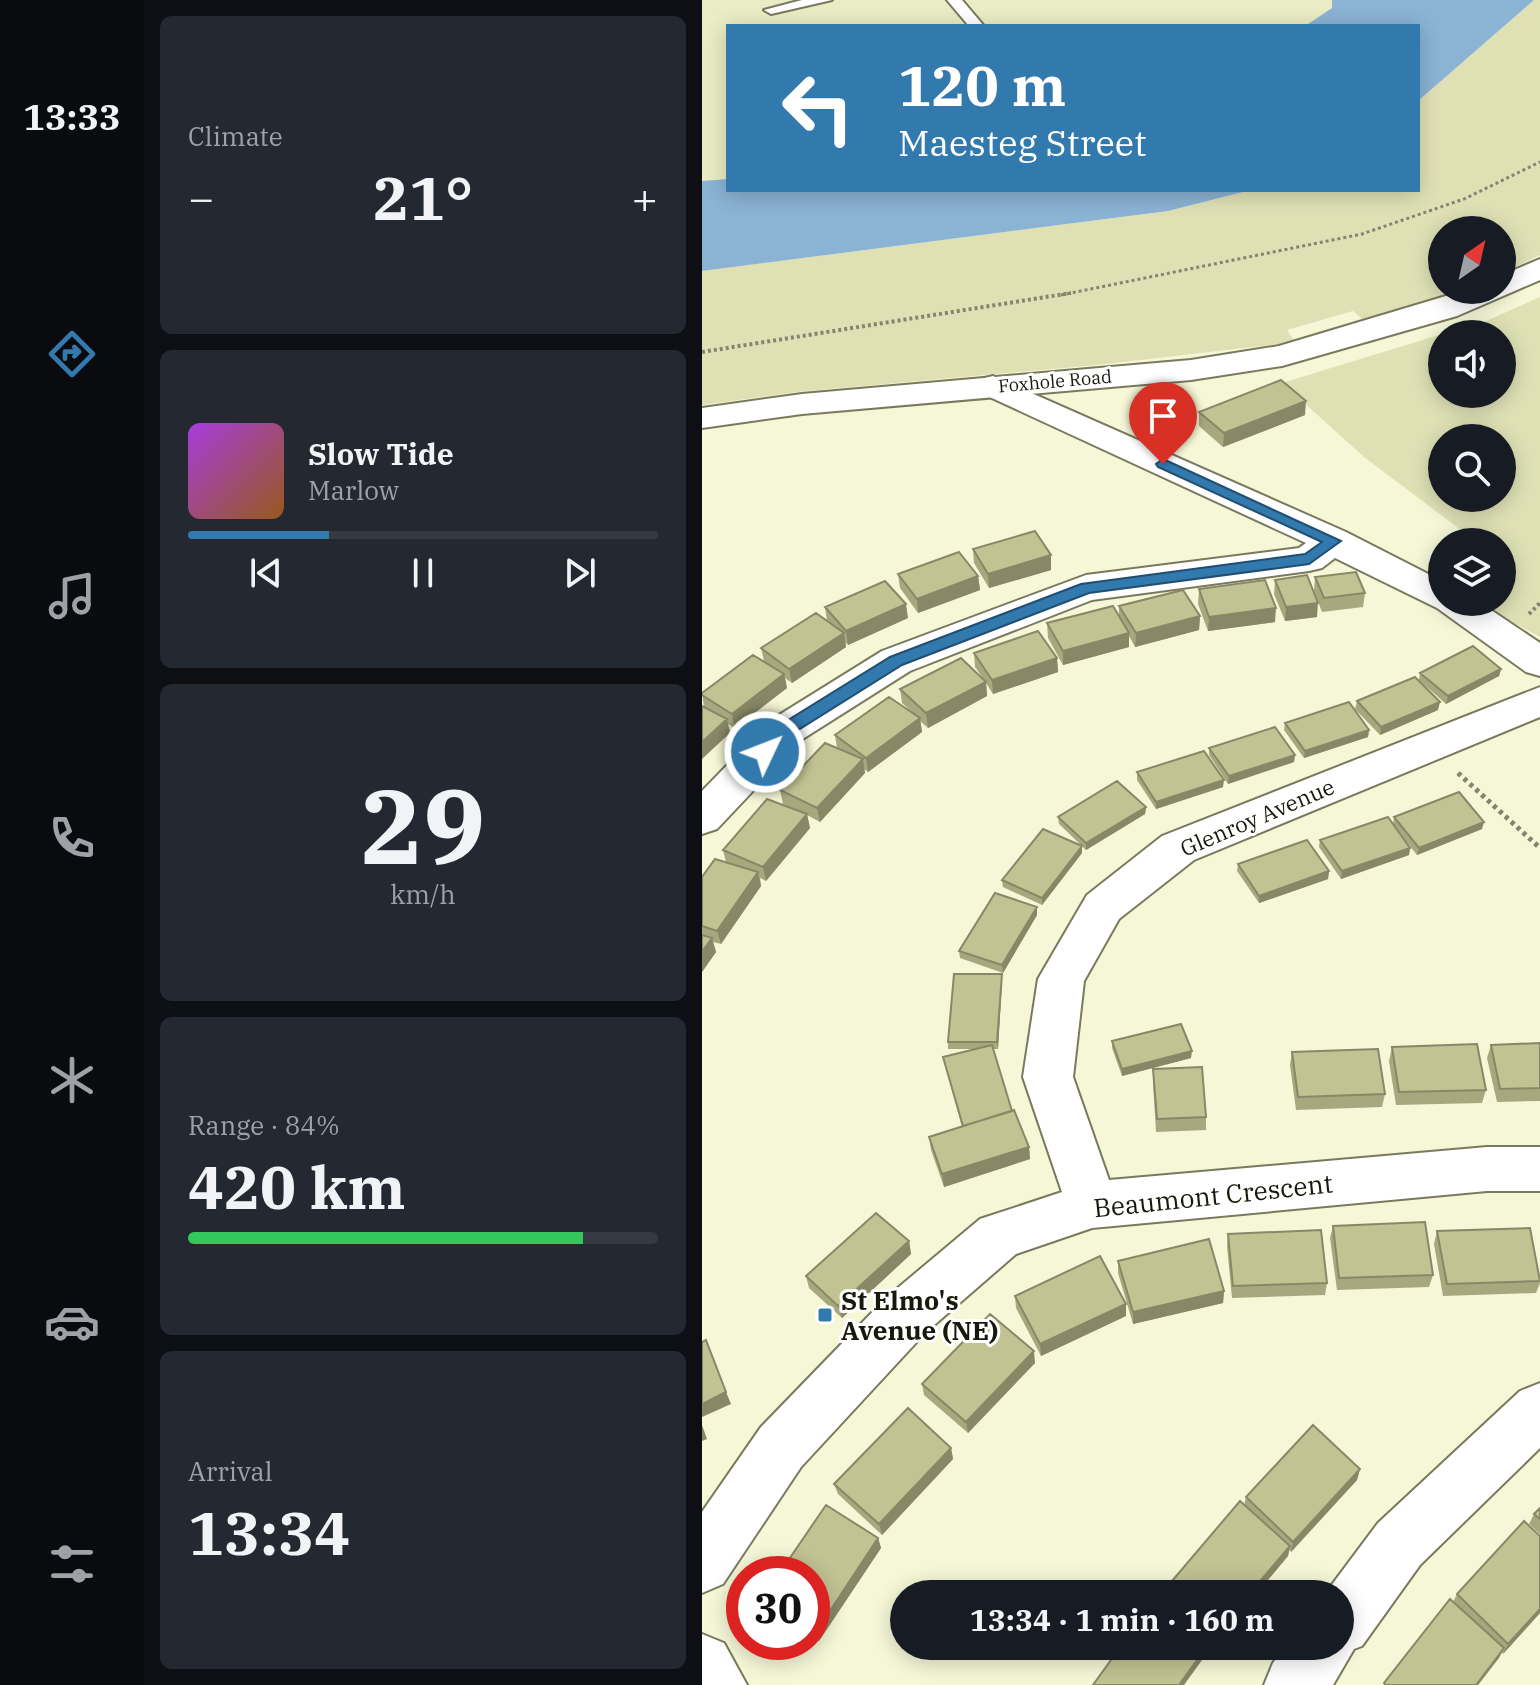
<!DOCTYPE html>
<html lang="en">
<head>
<meta charset="utf-8">
<style>
	:root { --surface:#171b24; --page:#242831; --text:#f1f3f6; --muted:#9ea1a6; --line:#363941; --accent:#3279ae }
	body { margin:0; font-family:"IBM Plex Serif",serif; background:var(--page); color:var(--text); height:100vh; display:flex; flex-direction:column; font-size:30px; white-space:nowrap }
	* { box-sizing:border-box; margin:0 }
	p { font-size:26px; color:var(--muted) }
	.icon { flex:none; width:44px; height:44px; fill:none; stroke:currentColor; stroke-width:2; stroke-linecap:round; stroke-linejoin:round }
	.map { position:relative; flex:1; overflow:hidden }
	.sheet { display:flex; flex-direction:column; gap:16px; padding:16px; background:#0d0f14; width:558px }
	.sheet>* { flex:none }
	.hud { position:absolute; left:24px; top:24px; width:694px; height:168px; border-radius:0px; box-shadow:0 4px 20px #0003; background:#3279ae; color:#fff; overflow:hidden }
	.needle { width:52px; rotate:34deg }
	.fabs { position:absolute; left:726px; top:216px; display:grid; gap:16px }
	.fabs a { display:grid; place-items:center; width:88px; height:88px; border-radius:50%; background:var(--surface); box-shadow:0 4px 20px #0003; font-size:40px }
	.speed { position:absolute; left:24px; top:1556px; display:flex; gap:16px; font-size:40px; font-weight:700; text-align:center }
	.speed>* { display:grid; place-content:center; width:104px; height:104px; border-radius:50%; background:var(--surface); box-shadow:0 4px 20px #0003; line-height:1 }
	.speed .limit { border:12px solid #d22; background:#fff; color:#111 }
	.pin { position:absolute; display:grid; place-items:center; width:68px; height:68px; color:#fff; margin:-82px -34px; border-radius:50% 50% 50% 0; rotate:-45deg; box-shadow:0 0 8px #0007 }
	.pin .icon { rotate:45deg }
	.me { position:absolute; width:88px; margin:-44px; rotate:47deg; stroke-linejoin:round; filter:drop-shadow(0 0 6px #0008) }
	.turn { display:flex; align-items:center; gap:28px; height:168px; padding:0 40px; font-size:36px }
	.turn .icon { width:104px; height:104px; stroke-width:2.5 }
	.turn b { display:block; font-size:56px; line-height:68px }
	.big { font-size:60px; font-weight:700; line-height:1.1 }
	.sheet .widget { flex:1; display:flex; flex-direction:column; justify-content:center; gap:12px; min-width:0; padding:0 28px; border-radius:12px; background:var(--page) }
	.sheet .dial { align-items:center; gap:0 }
	.dial b { font-size:104px; line-height:1 }
	.song { display:flex; align-items:center; gap:24px }
	.cover { width:96px; height:96px; border-radius:12px; background:linear-gradient(135deg,hsl(280 70% 55%),hsl(30 70% 35%)) }
	.played { height:8px; border-radius:4px; background:linear-gradient(90deg,var(--accent) 30%,var(--line) 30%) }
	.keys { display:flex; justify-content:space-around; direction:ltr }
	.heat { display:flex; justify-content:space-between; align-items:center; font-size:44px; direction:ltr }
	.charge { height:12px; border-radius:6px; background:linear-gradient(90deg,#34c759 84%,var(--line) 0) }
	.trip { position:absolute; left:188px; top:1580px; width:464px; height:80px; border-radius:40px; background:var(--surface); box-shadow:0 4px 20px #0003; font-weight:700; line-height:80px; text-align:center }
	main { display:flex; flex:1; min-height:0 }
	.dock { display:flex; flex-direction:column; width:144px; justify-content:space-around; align-items:center; background:#090b0e; color:var(--muted) }
	.dock .icon { width:56px; height:56px }
	.dock .current { color:var(--accent) }
	.dock b { font-size:36px; color:var(--text) }
	.map>svg:first-child { display:block }
	.built { fill:#eaecc4 }
	.green { fill:#dfe1b5; fill-rule:evenodd }
	.water { fill:#8bb3d4 }
	.lines { fill:none; stroke-linecap:round; stroke-linejoin:round }
	.service-casing { stroke:#797a5d; stroke-width:4 }
	.minor-casing { stroke:#797a5d; stroke-width:4 }
	.primary-casing { stroke:#797a5d; stroke-width:4 }
	.path-far2 { stroke:#848570; stroke-width:3; stroke-dasharray:3 3; stroke-linecap:butt }
	.path-far1 { stroke:#848570; stroke-width:4; stroke-dasharray:3 3; stroke-linecap:butt }
	.path { stroke:#848570; stroke-width:5; stroke-dasharray:4 4; stroke-linecap:butt }
	.service { fill:#fff; fill-rule:evenodd }
	.minor { fill:#fff; fill-rule:evenodd }
	.primary { fill:#fff; fill-rule:evenodd }
	.wall { fill:#a7a87e }
	.shaded-wall { fill:#888867 }
	.building { fill:#c2c393; stroke:#888867; stroke-width:2 }
	.route { fill:#3279ae; stroke:#204f71; stroke-width:2 }
	.poi-dot { fill:#3279ae; stroke:#fff; stroke-width:3 }
	.labels { text-anchor:middle; dominant-baseline:central; stroke-width:6; stroke-linejoin:round; paint-order:stroke }
	.far-street-label { font-size:18px; fill:#18180d; stroke:#fff }
	.street-label { font-size:22px; fill:#18180d; stroke:#fff }
	.near-street-label { font-size:26px; fill:#18180d; stroke:#fff }
	.near-poi-label { font-size:26px; font-weight:bold; fill:#18180d; stroke:#fff; text-anchor:start }
</style>
</head>
<body>
<main>
<nav class="dock">
<b>13:33</b>
<svg class="icon current" aria-label="directions" viewBox="0 0 24 24"><path d="M12 3l9 9-9 9-9-9zM9 14v-3h6M13 9l2 2-2 2"/></svg>
<svg class="icon" aria-label="music" viewBox="0 0 24 24"><path d="M9 18V5l10-2v13"/><circle cx="6" cy="18" r="3"/><circle cx="16" cy="16" r="3"/></svg>
<svg class="icon" aria-label="phone" viewBox="0 0 24 24"><path d="M5 4h4l2 5-3 2q2 4 5 5l2-3 5 2v4C11 20 4 13 5 4z"/></svg>
<svg class="icon" aria-label="climate" viewBox="0 0 24 24"><path d="M12 3v18M4 7l16 10M4 17L20 7"/></svg>
<svg class="icon" aria-label="car" viewBox="0 0 24 24"><path d="M5 17H2v-5l4-1 3-4h7l3 4 3 1v5h-3M9 17h6M6 11h13"/><circle cx="7" cy="17" r="2"/><circle cx="17" cy="17" r="2"/></svg>
<svg class="icon" aria-label="filters" viewBox="0 0 24 24"><path d="M4 7h16M4 17h16"/><circle cx="9" cy="7" r="2"/><circle cx="15" cy="17" r="2"/></svg>
</nav>
<section class="sheet">
<div class="widget"><p>Climate</p>
<div class="heat"><a>−</a><b class="big">21°</b><a>+</a></div>
</div>
<div class="widget">
<div class="song"><i class="cover"></i><div><b>Slow Tide</b><p>Marlow</p></div></div>
<div class="played"></div>
<div class="keys"><svg class="icon" aria-label="previous" viewBox="0 0 24 24"><path d="M18 5L8 12l10 7zM5 5v14"/></svg><svg class="icon" aria-label="pause" viewBox="0 0 24 24"><path d="M8 5v14M16 5v14"/></svg><svg class="icon" aria-label="next" viewBox="0 0 24 24"><path d="M6 5l10 7-10 7zM19 5v14"/></svg></div>
</div>
<div class="widget dial"><b>29</b><p>km/h</p></div>
<div class="widget"><p>Range · 84%</p><b class="big">420 km</b><div class="charge"></div></div>
<div class="widget"><p>Arrival</p><b class="big">13:34</b></div>
</section>
<div class="map">
<svg width="838" height="1685" viewBox="0 0 838 1685">
	<rect width="100%" height="100%" fill="#f5f7d7"/>
	<path class="built" d="M 0,0 L 630,0 L 630,8 L 603,26 L 26,26 L 26,179 L 0,181 Z"/>
	<path class="green" d="M 832,0 L 838,0 L 838,255 L 800,273 L 800,230 L 740,230 L 740,290 L 766,290 L 662,321 L 651,311 L 585,330 L 593,342 L 395,365 L 94,392 L 0,405 L 0,271 L 466,211 L 549,190 L 716,190 L 716,101 Z
		M 838,297 L 838,637 L 773,602 L 800,602 L 800,542 L 775,542 L 662,457 L 580,383 L 740,334 L 740,394 L 800,394 L 800,334 L 741,334 L 782,322 ZM 740,438 L 800,438 L 800,498 L 740,498 Z"/>
	<path class="water" d="M 630,0 L 832,0 L 716,101 L 716,26 L 603,26 L 630,8 Z
		M 26,179 L 26,190 L 549,190 L 466,211 L 0,271 L 0,181 Z"/>
	<g class="lines">
		<defs>
			<path id="service" d="M 100,0 L 130,0 L 69,14 L 62,10 Z
				M 245,0 L 260,0 L 282,26 L 267,26 Z"/>
			<path id="minor" d="M 291,376 L 644,532 L 740,581 L 740,602 L 777,602 L 838,643 L 838,676 L 824,672 L 735,608 L 633,558 L 620,568 L 607,571 L 390,600 L 208,671 L 99,740 L 15,829 L 0,834 L 0,791 L 69,720 L 180,651 L 384,575 L 597,548 L 604,543 L 279,393 L 274,386 L 279,379 Z
				M 838,687 L 838,717 L 492,860 L 417,919 L 382,981 L 371,1077 L 407,1180 L 785,1147 L 838,1147 L 838,1191 L 785,1191 L 390,1228 L 314,1254 L 223,1333 L 99,1467 L 21,1584 L 0,1593 L 0,1512 L 59,1427 L 185,1297 L 278,1219 L 360,1192 L 321,1077 L 336,979 L 385,895 L 460,836 Z
				M 838,1383 L 838,1448 L 718,1565 L 660,1646 L 652,1649 L 631,1685 L 562,1685 L 571,1663 L 584,1646 L 638,1646 L 638,1594 L 623,1594 L 676,1523 L 818,1391 Z
				M 0,1634 L 22,1643 L 45,1685 L 0,1685 Z"/>
			<path id="primary" d="M 838,259 L 838,280 L 755,316 L 580,366 L 489,380 L 100,414 L 0,428 L 0,408 L 100,394 L 489,360 L 577,346 L 764,290 L 800,290 L 800,275 Z"/>
		</defs>
		<use href="#service" class="service-casing"/>
		<use href="#minor" class="minor-casing"/>
		<use href="#primary" class="primary-casing"/>
		<path class="path-far2" d="M 359,295 L 660,234 L 762,199 L 838,162"/>
		<path class="path-far1" d="M 0,352 L 369,293
			M 827,614 L 838,603"/>
		<path class="path" d="M 756,773 L 838,848"/>
		<use href="#service" class="service"/>
		<use href="#minor" class="minor"/>
		<use href="#primary" class="primary"/>
	</g>
	<path class="wall" d="M 497,412 L 603,415 L 521,447 L 497,426 Z
		M 271,549 L 349,570 L 287,588 L 272,563 Z
		M 196,574 L 276,576 L 278,590 L 216,613 L 198,588 Z
		M 613,577 L 663,593 L 661,607 L 620,612 L 612,591 Z
		M 573,580 L 615,617 L 583,621 L 572,594 Z
		M 497,589 L 573,622 L 506,631 L 496,604 Z
		M 417,606 L 498,616 L 497,630 L 433,647 L 427,636 L 427,647 L 361,665 L 346,638 L 345,623 L 417,618 Z
		M 123,607 L 206,618 L 146,645 L 143,642 L 144,647 L 90,683 L 83,678 L 85,688 L 33,728 L 26,724 L 28,733 L 2,707 L 0,693 L 62,661 L 59,648 L 125,621 Z
		M 272,653 L 355,658 L 356,672 L 291,694 L 284,683 L 285,696 L 226,728 L 218,721 L 220,732 L 166,772 L 162,769 L 163,773 L 118,822 L 105,815 L 108,828 L 64,881 L 58,878 L 59,886 L 19,944 L 11,942 L 14,952 L 0,972 L 0,877 L 24,862 L 21,850 L 94,810 L 81,804 L 78,790 L 135,748 L 133,735 L 211,713 L 200,703 L 198,689 L 282,680 L 273,667 Z
		M 799,669 L 797,676 L 744,704 L 717,680 L 718,673 Z
		M 655,701 L 736,710 L 678,735 L 653,709 Z
		M 583,723 L 667,730 L 666,737 L 602,758 L 582,730 Z
		M 507,748 L 593,755 L 592,762 L 526,784 L 507,755 Z
		M 435,772 L 521,787 L 454,809 L 435,780 Z
		M 444,807 L 443,814 L 384,850 L 357,824 L 356,817 Z
		M 692,817 L 780,829 L 715,855 L 692,826 L 708,848 L 707,855 L 639,879 L 617,847 L 618,840 L 691,824 Z
		M 380,853 L 340,905 L 301,887 L 300,880 Z
		M 536,864 L 627,871 L 626,879 L 557,903 L 535,871 Z
		M 335,907 L 335,915 L 301,973 L 258,958 L 257,951 Z
		M 300,981 L 296,1049 L 291,1049 L 310,1111 L 327,1147 L 328,1159 L 242,1187 L 229,1150 L 227,1137 L 260,1127 L 241,1057 L 275,1049 L 246,1049 L 246,1042 Z
		M 410,1041 L 489,1058 L 420,1076 L 410,1048 Z
		M 838,1043 L 838,1101 L 795,1102 L 785,1058 L 789,1045 Z
		M 690,1047 L 784,1090 L 780,1103 L 694,1105 L 687,1061 Z
		M 590,1052 L 683,1094 L 680,1107 L 594,1110 L 588,1065 Z
		M 451,1069 L 504,1117 L 504,1130 L 454,1132 L 451,1082 Z
		M 631,1226 L 731,1275 L 727,1287 L 635,1290 L 628,1238 Z
		M 735,1231 L 838,1277 L 838,1283 L 834,1293 L 741,1296 L 732,1244 Z
		M 526,1234 L 625,1283 L 623,1295 L 530,1298 L 525,1246 Z
		M 207,1241 L 209,1254 L 140,1318 L 107,1288 L 104,1276 Z
		M 416,1261 L 522,1291 L 521,1303 L 431,1324 L 416,1273 Z
		M 313,1296 L 424,1316 L 339,1356 L 314,1308 Z
		M 333,1363 L 266,1433 L 222,1395 L 220,1384 Z
		M 249,1448 L 251,1459 L 180,1535 L 136,1494 L 132,1484 Z
		M 658,1469 L 655,1480 L 589,1552 L 587,1550 L 586,1556 L 554,1594 L 473,1594 L 470,1591 L 470,1581 L 542,1505 L 544,1497 Z
		M 838,1508 L 838,1534 L 827,1524 L 832,1514 Z
		M 176,1538 L 179,1548 L 117,1641 L 110,1636 L 110,1574 Z
		M 755,1594 L 838,1613 L 801,1654 L 800,1652 L 776,1685 L 682,1685 L 751,1602 Z"/>
	<path class="shaded-wall" d="M 604,401 L 603,415 L 521,447 L 522,433 Z
		M 349,555 L 349,570 L 287,588 L 286,574 Z
		M 276,576 L 278,590 L 216,613 L 215,599 Z
		M 616,603 L 615,617 L 583,621 L 584,607 Z
		M 204,604 L 206,618 L 146,645 L 144,631 Z
		M 574,608 L 573,622 L 506,631 L 507,617 Z
		M 498,616 L 497,630 L 433,647 L 434,633 Z
		M 142,633 L 144,647 L 90,683 L 87,669 Z
		M 427,633 L 427,647 L 361,665 L 361,651 Z
		M 355,658 L 356,672 L 291,694 L 290,680 Z
		M 799,669 L 797,676 L 744,704 L 746,696 Z
		M 82,674 L 85,688 L 33,728 L 30,714 Z
		M 284,682 L 285,696 L 226,728 L 224,713 Z
		M 738,702 L 736,710 L 678,735 L 679,727 Z
		M 218,718 L 220,732 L 166,772 L 164,758 Z
		M 25,719 L 28,733 L 0,759 L 0,742 Z
		M 667,730 L 666,737 L 602,758 L 603,751 Z
		M 593,755 L 592,762 L 526,784 L 527,776 Z
		M 161,759 L 163,773 L 118,822 L 115,808 Z
		M 522,780 L 521,787 L 454,809 L 454,802 Z
		M 444,807 L 443,814 L 384,850 L 384,843 Z
		M 105,814 L 108,828 L 64,881 L 61,867 Z
		M 782,822 L 780,829 L 715,855 L 717,848 Z
		M 380,846 L 380,853 L 340,905 L 340,898 Z
		M 708,848 L 707,855 L 639,879 L 640,871 Z
		M 627,871 L 626,879 L 557,903 L 557,896 Z
		M 56,872 L 59,886 L 19,944 L 15,931 Z
		M 335,907 L 335,915 L 301,973 L 300,965 Z
		M 10,938 L 14,952 L 0,972 L 0,952 Z
		M 300,974 L 300,981 L 296,1049 L 295,1042 Z
		M 490,1051 L 489,1058 L 420,1076 L 420,1069 Z
		M 327,1147 L 328,1159 L 242,1187 L 240,1174 Z
		M 207,1241 L 209,1254 L 140,1318 L 136,1306 Z
		M 522,1291 L 521,1303 L 431,1324 L 431,1312 Z
		M 424,1304 L 424,1316 L 339,1356 L 338,1344 Z
		M 332,1351 L 333,1363 L 266,1433 L 264,1422 Z
		M 24,1392 L 29,1404 L 0,1417 L 0,1404 Z
		M 0,1425 L 5,1439 L 0,1441 Z
		M 249,1448 L 251,1459 L 180,1535 L 177,1524 Z
		M 658,1469 L 655,1480 L 589,1552 L 591,1542 Z
		M 176,1538 L 179,1548 L 117,1641 L 114,1632 Z
		M 588,1546 L 586,1556 L 554,1594 L 547,1594 Z
		M 838,1609 L 838,1613 L 801,1654 L 806,1644 Z
		M 505,1646 L 509,1646 L 508,1649 L 482,1685 L 477,1685 Z
		M 802,1648 L 797,1658 L 776,1685 L 774,1685 Z"/>
	<path class="building" d="M 579,380 L 604,401 L 522,433 L 497,412 Z
		M 333,531 L 349,555 L 286,574 L 271,549 Z
		M 257,552 L 276,576 L 215,599 L 196,574 Z
		M 654,572 L 663,593 L 622,598 L 613,577 Z
		M 605,575 L 616,603 L 584,607 L 573,580 Z
		M 563,580 L 574,608 L 507,617 L 497,589 Z
		M 183,581 L 204,604 L 144,631 L 123,607 Z
		M 481,590 L 498,616 L 434,633 L 417,606 Z
		M 411,606 L 427,633 L 361,651 L 345,623 Z
		M 114,613 L 142,633 L 87,669 L 59,648 Z
		M 336,631 L 355,658 L 290,680 L 272,653 Z
		M 771,646 L 799,669 L 746,696 L 718,673 Z
		M 51,655 L 82,674 L 30,714 L 0,695 L 0,693 Z
		M 259,658 L 284,682 L 224,713 L 198,689 Z
		M 713,677 L 738,702 L 679,727 L 655,701 Z
		M 187,697 L 218,718 L 164,758 L 133,735 Z
		M 647,702 L 667,730 L 603,751 L 583,723 Z
		M 0,706 L 25,719 L 0,742 Z
		M 573,727 L 593,755 L 527,776 L 507,748 Z
		M 123,743 L 161,759 L 115,808 L 78,790 Z
		M 502,751 L 522,780 L 454,802 L 435,772 Z
		M 415,781 L 444,807 L 384,843 L 356,817 Z
		M 757,792 L 782,822 L 717,848 L 692,817 Z
		M 65,799 L 105,814 L 61,867 L 21,850 Z
		M 686,817 L 708,848 L 640,871 L 618,840 Z
		M 341,829 L 380,846 L 340,898 L 300,880 Z
		M 605,840 L 627,871 L 557,896 L 536,864 Z
		M 13,859 L 56,872 L 15,931 L 0,926 L 0,877 Z
		M 293,893 L 335,907 L 300,965 L 257,951 Z
		M 0,935 L 10,938 L 0,952 Z
		M 252,974 L 300,974 L 295,1042 L 246,1042 Z
		M 479,1024 L 490,1051 L 420,1069 L 410,1041 Z
		M 838,1043 L 838,1088 L 798,1089 L 789,1045 Z
		M 775,1044 L 784,1090 L 697,1092 L 690,1047 Z
		M 290,1045 L 310,1111 L 261,1126 L 241,1057 Z
		M 676,1049 L 683,1094 L 596,1097 L 590,1052 Z
		M 500,1067 L 504,1117 L 455,1119 L 451,1069 Z
		M 312,1110 L 327,1147 L 240,1174 L 227,1137 Z
		M 174,1213 L 207,1241 L 136,1306 L 104,1276 Z
		M 723,1222 L 731,1275 L 637,1278 L 631,1226 Z
		M 828,1228 L 838,1281 L 745,1284 L 735,1231 Z
		M 619,1230 L 625,1283 L 531,1286 L 526,1234 Z
		M 507,1239 L 522,1291 L 431,1312 L 416,1261 Z
		M 398,1256 L 424,1304 L 338,1344 L 313,1296 Z
		M 288,1314 L 332,1351 L 264,1422 L 220,1384 Z
		M 4,1340 L 24,1392 L 0,1404 L 0,1342 Z
		M 206,1408 L 249,1448 L 177,1524 L 132,1484 Z
		M 611,1425 L 658,1469 L 591,1542 L 544,1497 Z
		M 538,1501 L 588,1546 L 547,1594 L 485,1594 L 470,1581 Z
		M 124,1505 L 176,1538 L 114,1632 L 110,1629 L 110,1574 L 77,1574 Z
		M 838,1508 L 838,1519 L 832,1514 Z
		M 822,1521 L 838,1536 L 838,1609 L 806,1644 L 755,1594 Z
		M 748,1599 L 802,1648 L 774,1685 L 684,1685 L 682,1683 Z
		M 419,1646 L 505,1646 L 477,1685 L 391,1685 Z"/>
	<path class="route" d="M 461,459 L 639,541 L 607,564 L 387,593 L 200,665 L 90,734 L 70,756 L 57,756 L 57,747 L 78,725 L 188,657 L 379,584 L 603,554 L 620,542 L 456,467 L 454,464 Z"/>
	<rect class="poi-dot" x="115" y="1307" width="16" height="16" rx="4"/>
	<g class="labels">
		<g class="far-street-label">
			<text transform="translate(353 381) rotate(-5)">Foxhole Road</text>
		</g>
		<g class="street-label">
			<text transform="translate(555 817) rotate(-23)">Glenroy Avenue</text>
		</g>
		<g class="near-street-label">
			<text transform="translate(511 1195) rotate(-6)">Beaumont Crescent</text>
		</g>
		<g class="near-poi-label">
			<text x="139" y="1300">St Elmo's<tspan x="139" dy="30">Avenue (NE)</tspan></text>
		</g>
	</g>
</svg>
<div class="fabs">
<a><svg class="needle" viewBox="-14 -14 28 28"><path d="M0-13l5 13h-10z" fill="#e53935"/><path d="M0 13l5-13h-10z" fill="#9ea1a6"/></svg></a>
<a><svg class="icon" aria-label="sound" viewBox="0 0 24 24"><path d="M4 9h4l5-4v14l-5-4H4zM17 9q2 3 0 6"/></svg></a>
<a><svg class="icon" aria-label="search" viewBox="0 0 24 24"><circle cx="10" cy="10" r="6"/><path d="M15 15l6 6"/></svg></a>
<a><svg class="icon" aria-label="layers" viewBox="0 0 24 24"><path d="M12 4l9 5-9 5-9-5zM3 14l9 5 9-5"/></svg></a>
</div>
<div class="speed"><div class="limit">30</div></div>
<div class="pin" style="left:461px;top:464px;background:#d93025"><svg class="icon" aria-label="arrive" viewBox="0 0 24 24"><path d="M6 21V4h12l-3 4 3 4H6"/></svg></div>
<svg class="me" style="left:63px;top:752px" viewBox="-20 -20 40 40"><circle r="17" fill="#3279ae" stroke="#fff" stroke-width="3"/><path d="M0-11L8 9 0 5-8 9z" fill="#fff"/></svg>
<div class="trip">13:34 · 1 min · 160 m</div>
<div class="hud">
<div class="turn"><svg class="icon" aria-label="left" viewBox="0 0 24 24"><path d="M17 20v-9H6M10 6l-5 5 5 5"/></svg><div><b>120 m</b>Maesteg Street</div></div>
</div>
</div>
</main>
</body>
</html>
